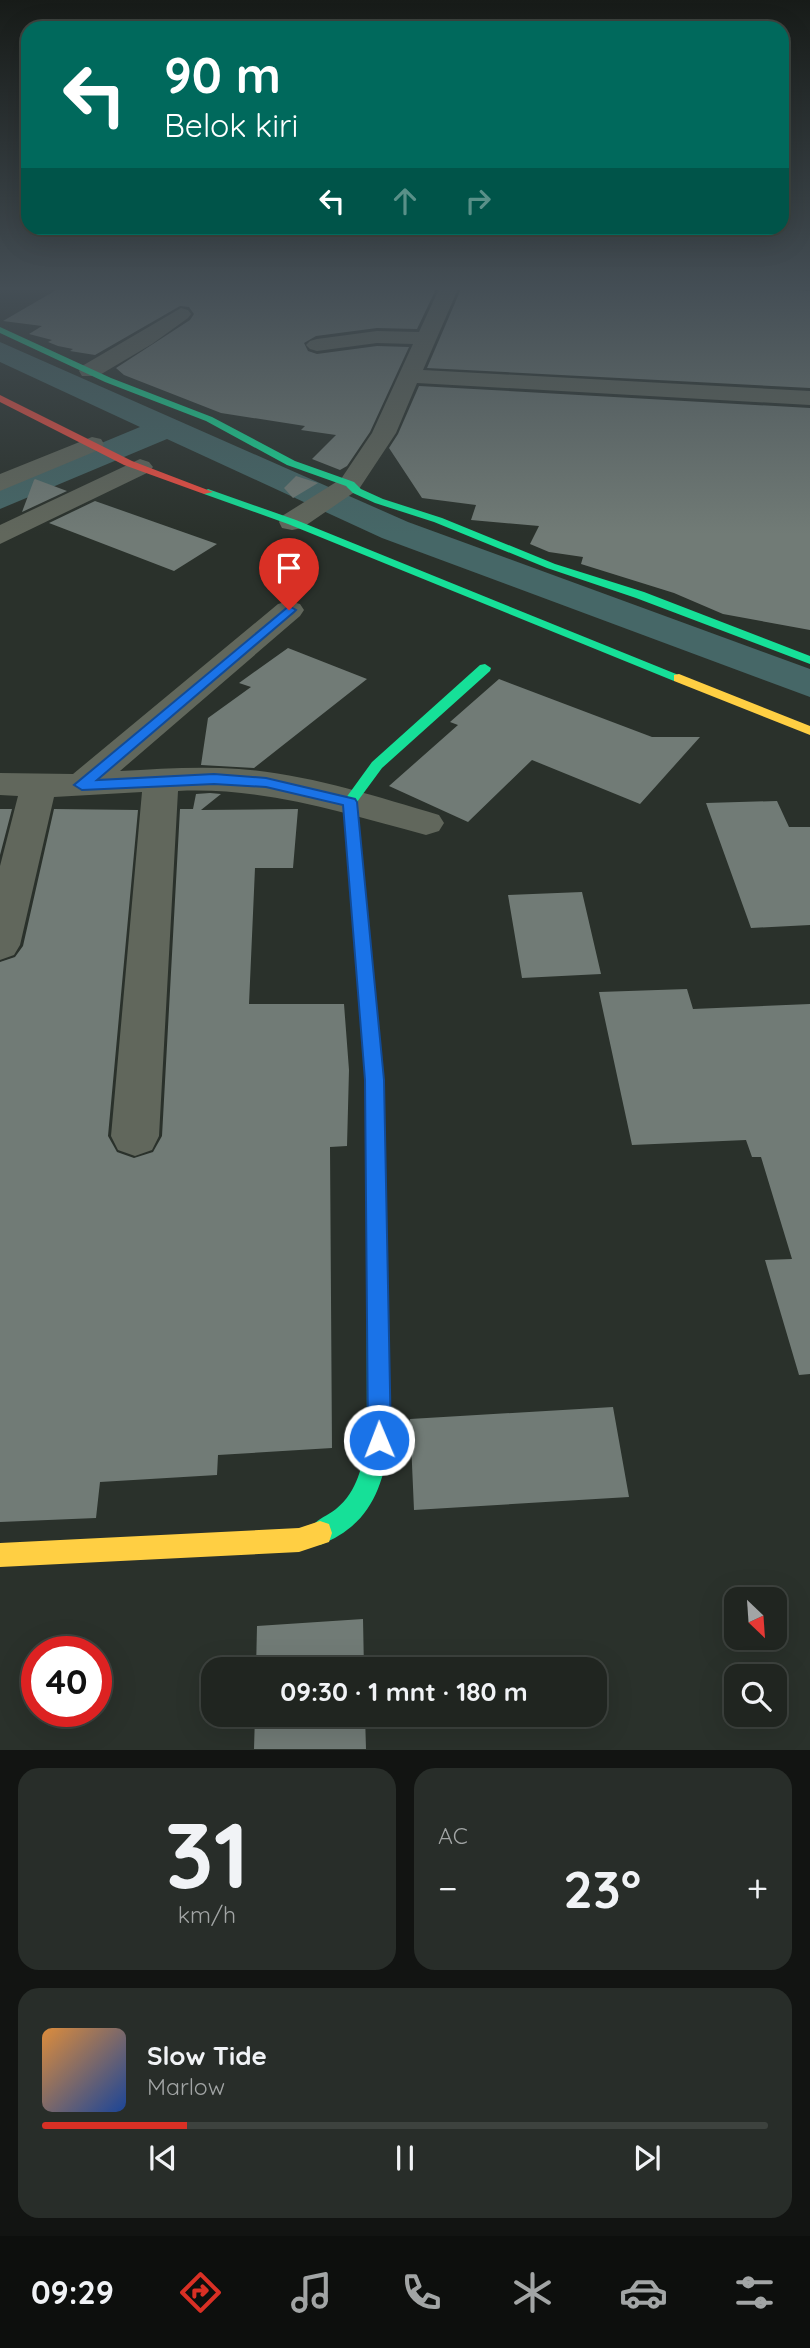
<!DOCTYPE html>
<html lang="id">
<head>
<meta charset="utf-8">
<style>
	:root { --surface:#202520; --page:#282d29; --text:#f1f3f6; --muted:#a2a5a5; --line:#3d423e; --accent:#d93025 }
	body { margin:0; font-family:Quicksand,sans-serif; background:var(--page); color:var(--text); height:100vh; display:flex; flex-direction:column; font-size:26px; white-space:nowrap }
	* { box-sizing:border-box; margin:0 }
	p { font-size:23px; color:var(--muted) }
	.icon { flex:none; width:38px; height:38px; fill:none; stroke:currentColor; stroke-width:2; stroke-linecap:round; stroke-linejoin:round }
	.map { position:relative; height:1750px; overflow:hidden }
	.details { display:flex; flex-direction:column; gap:18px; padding:18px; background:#121412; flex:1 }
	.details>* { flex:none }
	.banner { position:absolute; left:21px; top:21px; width:768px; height:214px; border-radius:21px; box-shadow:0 7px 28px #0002,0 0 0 2px var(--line); background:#00695c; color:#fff; overflow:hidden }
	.needle { width:46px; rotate:155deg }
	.fabs { position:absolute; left:724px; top:1587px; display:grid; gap:14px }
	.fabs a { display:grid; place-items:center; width:63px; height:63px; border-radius:14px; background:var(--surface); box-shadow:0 7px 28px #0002,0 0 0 2px var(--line); font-size:35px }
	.speed { position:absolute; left:21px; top:1636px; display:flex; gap:14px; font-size:35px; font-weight:700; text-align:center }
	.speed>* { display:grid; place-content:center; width:91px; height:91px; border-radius:50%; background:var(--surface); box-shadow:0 7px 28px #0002,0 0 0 2px var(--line); line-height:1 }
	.speed .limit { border:10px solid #d22; background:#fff; color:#111 }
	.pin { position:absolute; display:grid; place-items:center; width:60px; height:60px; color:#fff; margin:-72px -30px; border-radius:50% 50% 50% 0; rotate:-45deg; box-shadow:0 0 7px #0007 }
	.pin .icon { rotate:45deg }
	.me { position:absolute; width:77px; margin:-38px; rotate:359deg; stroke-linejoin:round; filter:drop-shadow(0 0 5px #0008) }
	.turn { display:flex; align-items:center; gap:24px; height:147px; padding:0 28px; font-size:32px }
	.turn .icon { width:91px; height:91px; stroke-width:2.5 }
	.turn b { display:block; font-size:49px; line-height:60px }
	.lanes { display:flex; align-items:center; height:66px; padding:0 28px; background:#0003; justify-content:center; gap:35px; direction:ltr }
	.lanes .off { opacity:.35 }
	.big { font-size:52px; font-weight:800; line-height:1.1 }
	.details .card { flex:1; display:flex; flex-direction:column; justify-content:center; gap:10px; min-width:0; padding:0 24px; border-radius:21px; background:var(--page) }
	.details .dial { align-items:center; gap:0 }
	.dial b { font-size:91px; line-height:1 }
	.song { display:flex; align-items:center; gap:21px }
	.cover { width:84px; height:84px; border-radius:10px; background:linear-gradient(135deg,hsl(30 70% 55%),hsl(220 70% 35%)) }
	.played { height:7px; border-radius:4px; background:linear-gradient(90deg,var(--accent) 20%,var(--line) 20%) }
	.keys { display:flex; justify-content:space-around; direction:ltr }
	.heat { display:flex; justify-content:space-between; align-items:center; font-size:38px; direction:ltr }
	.details .tiles { flex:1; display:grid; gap:18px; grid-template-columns:1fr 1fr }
	.card:last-child { grid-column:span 2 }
	.trip { position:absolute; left:201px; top:1657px; width:406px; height:70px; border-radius:21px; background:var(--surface); box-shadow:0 7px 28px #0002,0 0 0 2px var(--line); font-weight:800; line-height:70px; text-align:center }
	.dock { display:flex; height:112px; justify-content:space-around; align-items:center; background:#0d0f0d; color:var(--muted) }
	.dock .icon { width:49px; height:49px }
	.dock .current { color:var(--accent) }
	.dock b { font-size:32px; color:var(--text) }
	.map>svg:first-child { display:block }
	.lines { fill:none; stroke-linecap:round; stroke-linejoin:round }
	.canal { fill:#466767; fill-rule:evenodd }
	.building { fill:#717b76 }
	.street { fill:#61675c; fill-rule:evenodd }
	.fast { fill:#16e098; fill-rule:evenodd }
	.slow { fill:#ffcf43; fill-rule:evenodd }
	.jam { fill:#f24e42; fill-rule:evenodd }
	.route { fill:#1a73e8; stroke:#114b97; stroke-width:2 }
</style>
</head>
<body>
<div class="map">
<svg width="810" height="1750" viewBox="0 0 810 1750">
	<rect width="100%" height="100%" fill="#2a312b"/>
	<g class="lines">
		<path class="canal" d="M 0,342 L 408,522 L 810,669 L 810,697 L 382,538 L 167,439 L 0,509 L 0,485 L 140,427 L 0,362 Z"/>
	</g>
	<path class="building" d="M 58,289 L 436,289 L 417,329 L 377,328 L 316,336 L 304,343 L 308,351 L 317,354 L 377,346 L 409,347 L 370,432 L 347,466 L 340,470 L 312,459 L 336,435 L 301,430 L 305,426 L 221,413 L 124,375 L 116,368 L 190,320 L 194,314 L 189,307 L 180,306 L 95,355 L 70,351 L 73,349 L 58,346 L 48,342 L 52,340 L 29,334 L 42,326 L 3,321 Z
		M 461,289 L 775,289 L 810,291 L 810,388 L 427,368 Z
		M 419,386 L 810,408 L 810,630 L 723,614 L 674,593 L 581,564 L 583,557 L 549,552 L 530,544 L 539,526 L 471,520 L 476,505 L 422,498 L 389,448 L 398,434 Z
		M 296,476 L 318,483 L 293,498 L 284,488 Z
		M 35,479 L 67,491 L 22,512 L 34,480 Z
		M 95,501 L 217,544 L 174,571 L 49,523 Z
		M 288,648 L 367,679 L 254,768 L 201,765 L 208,718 L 251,687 L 239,683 Z
		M 499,679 L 652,737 L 700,737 L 640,804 L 532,760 L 468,822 L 389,786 L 458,725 L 450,722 Z
		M 210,793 L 221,794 L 201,810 L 298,809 L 293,868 L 255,868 L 249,1004 L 344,1004 L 349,1070 L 347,1146 L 330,1147 L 332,1448 L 218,1455 L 217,1475 L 100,1482 L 96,1518 L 0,1522 L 0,962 L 15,957 L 23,946 L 54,809 L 138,810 L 108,1136 L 117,1152 L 134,1158 L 153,1152 L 162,1136 L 180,809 L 193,809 L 196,794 Z
		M 777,801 L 789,827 L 810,827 L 810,925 L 751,928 L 706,803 Z
		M 0,809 L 12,809 L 0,855 Z
		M 582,892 L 601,974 L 522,978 L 508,895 Z
		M 687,989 L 693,1009 L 810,1004 L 810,1374 L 799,1375 L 765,1260 L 792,1259 L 761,1157 L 752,1157 L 746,1140 L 632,1145 L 599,992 Z
		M 613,1407 L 629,1497 L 414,1510 L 410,1419 Z
		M 363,1619 L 364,1670 L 256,1670 L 257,1626 Z
		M 255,1715 L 365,1715 L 366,1749 L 254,1749 Z"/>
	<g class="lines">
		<path class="street" d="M 439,289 L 458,289 L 423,370 L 810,391 L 810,405 L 417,383 L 396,433 L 359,489 L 302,528 L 292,530 L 282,528 L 279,522 L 282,516 L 341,479 L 372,433 L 413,344 L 377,343 L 317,351 L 310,349 L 306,345 L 310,341 L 317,339 L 377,331 L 419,332 Z
			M 181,308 L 188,310 L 191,314 L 188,318 L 152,344 L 98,376 L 82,376 L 79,371 L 82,366 Z
			M 92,437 L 101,439 L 104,444 L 101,449 L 0,491 L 0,474 Z
			M 140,459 L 149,462 L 153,467 L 149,472 L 0,544 L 0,525 Z
			M 289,601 L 300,604 L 304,610 L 300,616 L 120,771 C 159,769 199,766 239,769 C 307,774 374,796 439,815 L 444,823 L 439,831 L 426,835 C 343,813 265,787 178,791 L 159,1136 L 152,1150 L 135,1156 L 118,1150 L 111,1136 L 142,792 L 54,797 L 20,945 L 14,955 L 0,960 L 0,866 L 18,796 L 0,795 L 0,773 L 73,774 L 278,604 Z"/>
		<path class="fast" d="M 0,327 L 111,378 L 212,417 L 295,461 L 354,482 L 361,489 L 383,499 L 442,518 L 555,564 L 644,592 L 810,656 L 810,664 L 636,598 L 547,568 L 434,522 L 375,503 L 353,493 L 346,486 L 287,465 L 206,421 L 105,382 L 0,333 Z
			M 208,489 L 296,520 L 686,678 L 684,681 L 674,681 L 288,524 L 204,494 L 203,492 Z
			M 485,664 L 491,668 L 490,671 L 382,768 L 357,802 L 384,1081 L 391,1440 C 381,1490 371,1524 320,1545 L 311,1542 L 308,1533 C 313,1520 326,1517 336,1509 C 358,1491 362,1466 367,1440 L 366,1081 L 343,802 L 372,762 L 480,665 Z"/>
		<path class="slow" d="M 679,674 L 810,726 L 810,735 L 674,681 L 674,675 Z
			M 320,1521 L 329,1524 L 332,1533 L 329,1542 L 299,1552 L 0,1567 L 0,1543 L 299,1528 Z"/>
		<path class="jam" d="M 0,395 L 132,461 L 213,492 L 204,494 L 124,465 L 0,402 Z"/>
	</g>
	<linearGradient id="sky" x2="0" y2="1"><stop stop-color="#171b18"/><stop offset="0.54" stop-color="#444e55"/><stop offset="1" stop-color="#444e55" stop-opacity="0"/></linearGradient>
	<rect width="810" height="534" fill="url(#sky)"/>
	<path class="route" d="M 289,606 L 296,610 L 294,612 L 97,780 L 214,774 L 266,778 L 355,799 L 357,802 L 384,1080 L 391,1440 L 388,1448 L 379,1451 L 371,1448 L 368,1440 L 365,1080 L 343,805 L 266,787 L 214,784 L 82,790 L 74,785 Z"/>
</svg>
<div class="fabs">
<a><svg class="needle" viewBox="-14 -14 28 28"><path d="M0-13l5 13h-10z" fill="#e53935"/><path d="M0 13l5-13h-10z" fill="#a2a5a5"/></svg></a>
<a><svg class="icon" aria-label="search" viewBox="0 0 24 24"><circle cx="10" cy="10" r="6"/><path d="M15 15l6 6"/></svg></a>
</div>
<div class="speed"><div class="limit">40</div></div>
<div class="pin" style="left:289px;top:610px;background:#d93025"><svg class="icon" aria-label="arrive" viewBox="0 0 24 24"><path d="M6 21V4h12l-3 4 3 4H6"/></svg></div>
<svg class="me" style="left:379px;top:1440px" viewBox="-20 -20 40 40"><circle r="17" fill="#1a73e8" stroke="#fff" stroke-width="3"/><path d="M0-11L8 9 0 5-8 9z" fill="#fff"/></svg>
<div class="trip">09:30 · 1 mnt · 180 m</div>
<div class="banner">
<div class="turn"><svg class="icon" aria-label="left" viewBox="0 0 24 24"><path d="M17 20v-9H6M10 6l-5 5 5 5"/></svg><div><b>90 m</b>Belok kiri</div></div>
<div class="lanes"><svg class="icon" aria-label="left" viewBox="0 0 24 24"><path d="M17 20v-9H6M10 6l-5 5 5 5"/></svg><svg class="icon off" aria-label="ahead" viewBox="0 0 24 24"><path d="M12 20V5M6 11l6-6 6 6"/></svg><svg class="icon off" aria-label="right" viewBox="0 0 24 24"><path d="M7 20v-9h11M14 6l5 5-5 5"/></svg></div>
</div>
</div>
<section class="details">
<div class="tiles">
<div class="card dial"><b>31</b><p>km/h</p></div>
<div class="card"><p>AC</p>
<div class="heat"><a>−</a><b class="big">23°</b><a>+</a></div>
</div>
<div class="card">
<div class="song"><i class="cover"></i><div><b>Slow Tide</b><p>Marlow</p></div></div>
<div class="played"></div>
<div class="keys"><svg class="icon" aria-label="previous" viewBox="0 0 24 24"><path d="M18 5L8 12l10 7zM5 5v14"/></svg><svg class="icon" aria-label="pause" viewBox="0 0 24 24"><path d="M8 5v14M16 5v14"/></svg><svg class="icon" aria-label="next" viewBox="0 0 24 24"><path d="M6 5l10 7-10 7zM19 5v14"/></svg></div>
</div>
</div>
</section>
<nav class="dock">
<b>09:29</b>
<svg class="icon current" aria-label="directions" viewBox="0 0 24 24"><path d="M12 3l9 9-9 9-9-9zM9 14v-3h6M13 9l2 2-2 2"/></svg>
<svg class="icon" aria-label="music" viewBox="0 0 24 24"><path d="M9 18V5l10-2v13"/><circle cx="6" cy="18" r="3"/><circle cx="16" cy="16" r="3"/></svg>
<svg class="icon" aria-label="phone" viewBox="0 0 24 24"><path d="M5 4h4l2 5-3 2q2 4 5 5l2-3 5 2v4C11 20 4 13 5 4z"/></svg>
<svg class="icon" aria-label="climate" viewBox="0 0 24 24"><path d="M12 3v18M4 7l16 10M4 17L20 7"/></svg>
<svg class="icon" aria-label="car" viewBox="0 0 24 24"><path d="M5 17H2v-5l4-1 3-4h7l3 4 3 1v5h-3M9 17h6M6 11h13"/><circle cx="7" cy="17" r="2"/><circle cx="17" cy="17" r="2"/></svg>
<svg class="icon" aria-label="filters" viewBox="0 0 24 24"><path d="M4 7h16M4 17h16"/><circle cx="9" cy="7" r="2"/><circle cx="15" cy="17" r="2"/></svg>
</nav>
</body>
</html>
